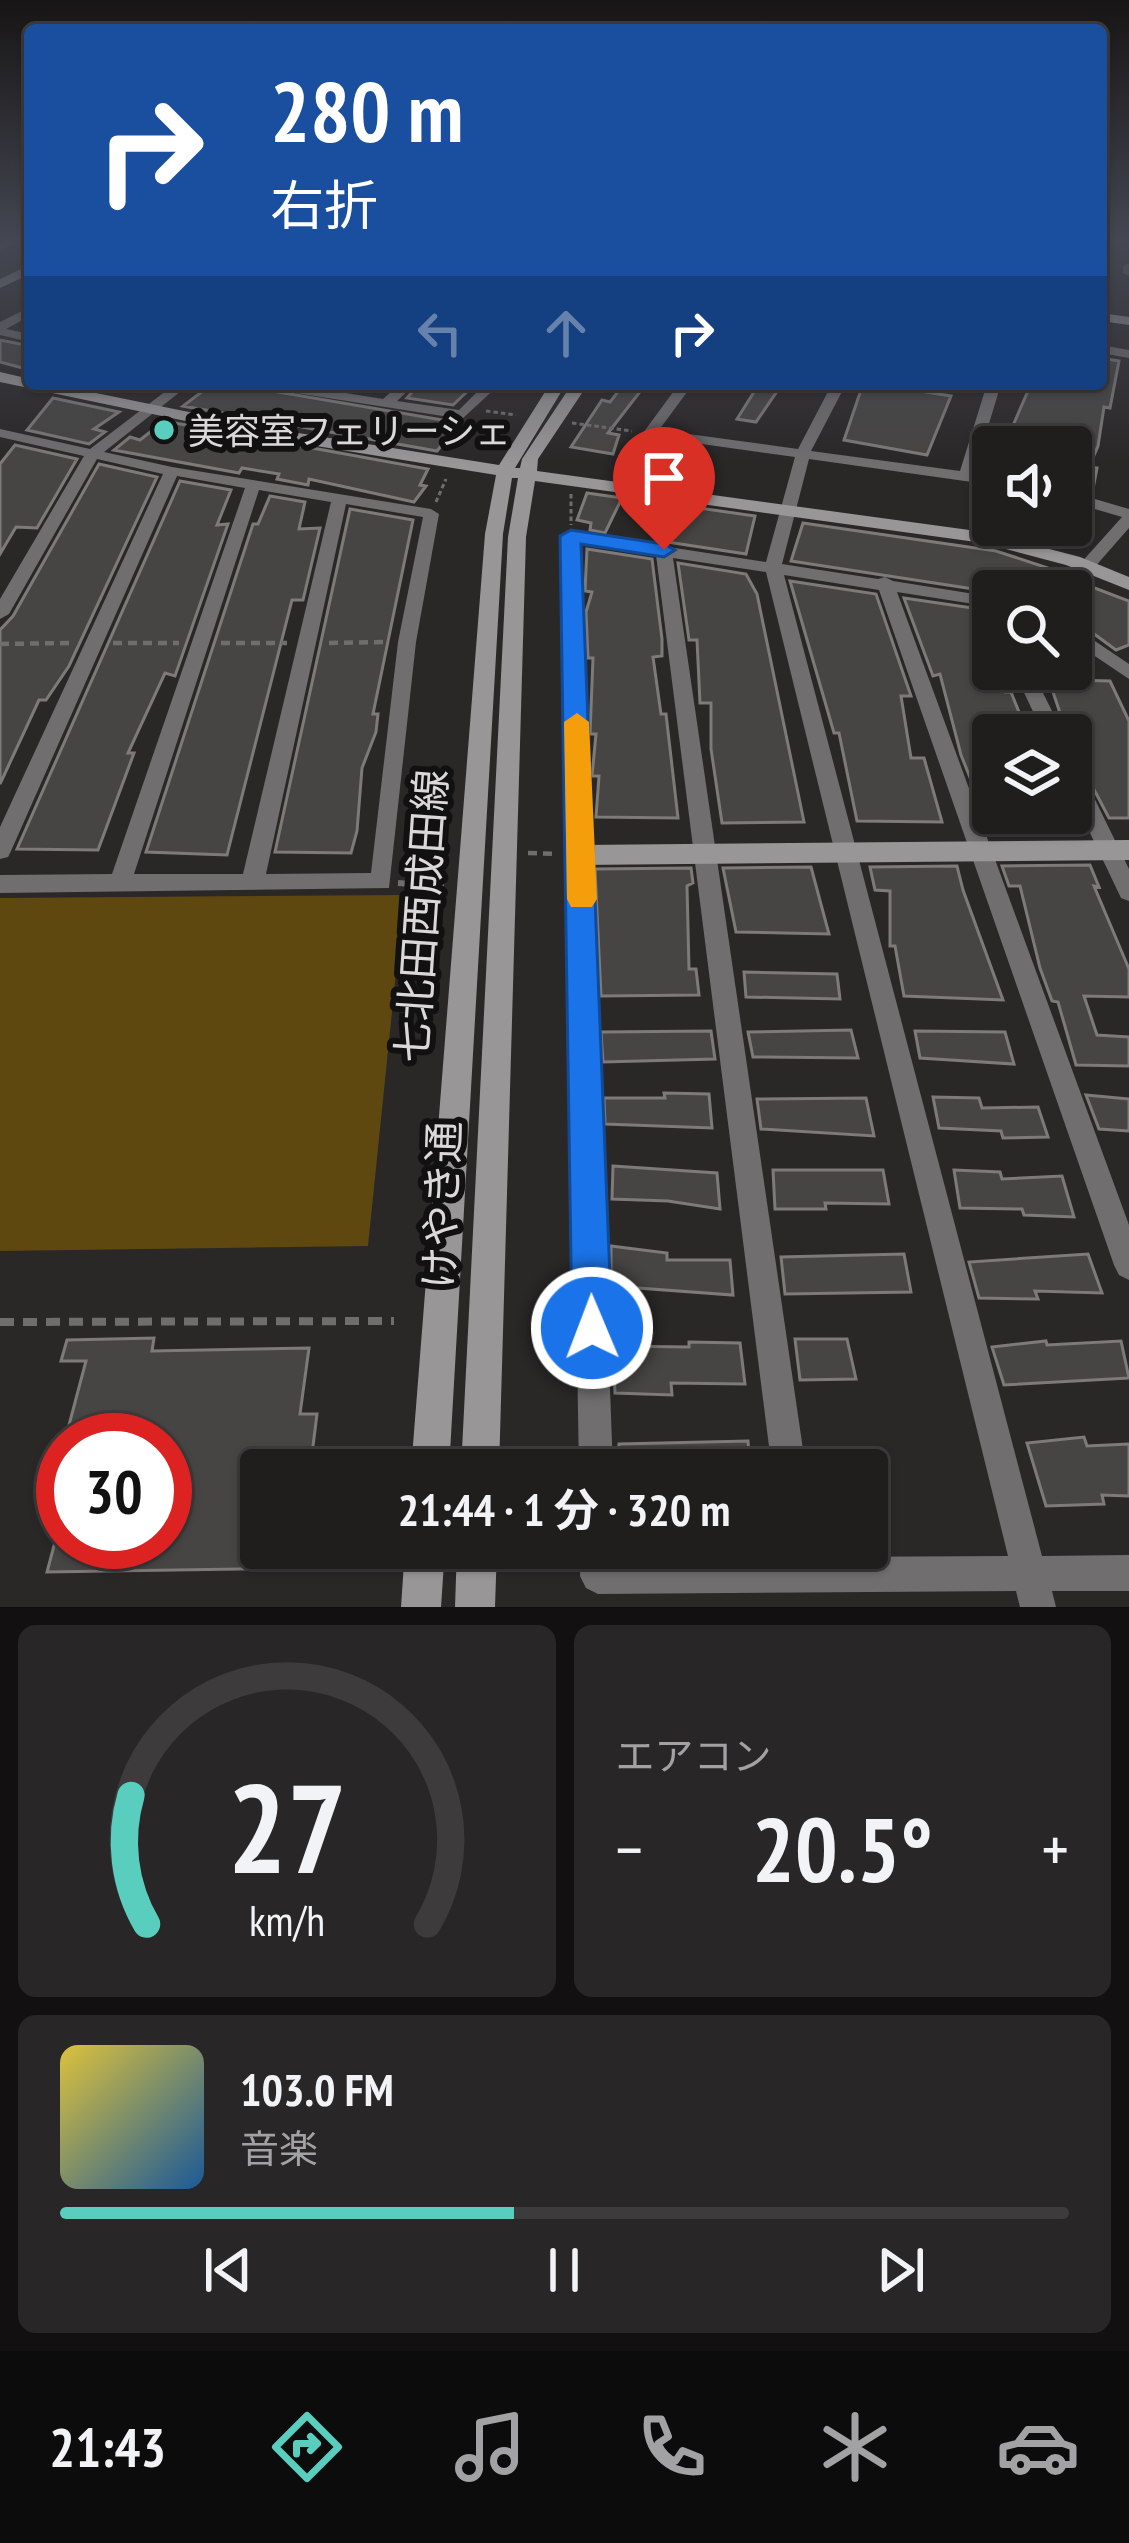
<!DOCTYPE html>
<html lang="ja">
<head>
<meta charset="utf-8">
<style>
	:root { --surface:#201d1d; --page:#282626; --text:#f1f3f6; --muted:#a2a2a4; --line:#3d3b3b; --accent:#59cebf }
	body { margin:0; font-family:"PT Sans Narrow","Noto Sans JP",sans-serif; background:var(--page); color:var(--text); height:100vh; display:flex; flex-direction:column; font-size:45px; white-space:nowrap }
	* { box-sizing:border-box; margin:0 }
	p { font-size:39px; color:var(--muted) }
	.icon { flex:none; width:66px; height:66px; fill:none; stroke:currentColor; stroke-width:2; stroke-linecap:round; stroke-linejoin:round }
	.map { position:relative; height:1607px; overflow:hidden }
	.side { display:flex; flex-direction:column; gap:18px; padding:18px; background:#121010; flex:1 }
	.side>* { flex:none }
	.hud { position:absolute; left:24px; top:24px; width:1083px; height:366px; border-radius:12px; box-shadow:0 3px 9px #0004,0 0 0 3px var(--line); background:#1a4fa0; color:#fff; overflow:hidden }
	.controls { position:absolute; left:972px; top:426px; display:grid; gap:24px }
	.controls a { display:grid; place-items:center; width:120px; height:120px; border-radius:12px; background:var(--surface); box-shadow:0 3px 9px #0004,0 0 0 3px var(--line); font-size:60px }
	.speed { position:absolute; left:36px; top:1413px; display:flex; gap:24px; font-size:60px; font-weight:700; text-align:center }
	.speed>* { display:grid; place-content:center; width:156px; height:156px; border-radius:50%; background:var(--surface); box-shadow:0 3px 9px #0004,0 0 0 3px var(--line); line-height:1 }
	.speed .limit { border:18px solid #d22; background:#fff; color:#111 }
	.pin { position:absolute; display:grid; place-items:center; width:102px; height:102px; color:#fff; margin:-123px -51px; border-radius:50% 50% 50% 0; rotate:-45deg; box-shadow:0 0 12px #0007 }
	.pin .icon { rotate:45deg }
	.me { position:absolute; width:132px; margin:-66px; rotate:359deg; stroke-linejoin:round; filter:drop-shadow(0 0 9px #0008) }
	.turn { display:flex; align-items:center; gap:42px; height:252px; padding:0 48px; font-size:54px }
	.turn .icon { width:156px; height:156px; stroke-width:2.5 }
	.turn b { display:block; font-size:84px; line-height:102px }
	.lanes { display:flex; align-items:center; height:114px; padding:0 48px; background:#0003; justify-content:center; gap:60px; direction:ltr }
	.lanes .off { opacity:.35 }
	.big { font-size:90px; font-weight:700; line-height:1.1 }
	.side .widget { flex:1; display:flex; flex-direction:column; justify-content:center; gap:18px; min-width:0; padding:0 42px; border-radius:18px; background:var(--page) }
	.side .dial { align-items:center; gap:0 }
	.dial svg { height:312px; overflow:visible; fill:none; stroke:var(--line); stroke-width:7; stroke-linecap:round; text-anchor:middle }
	.dial text { fill:var(--text); stroke:none }
	.song { display:flex; align-items:center; gap:36px }
	.cover { width:144px; height:144px; border-radius:18px; background:linear-gradient(135deg,hsl(50 70% 55%),hsl(210 70% 35%)) }
	.played { height:12px; border-radius:6px; background:linear-gradient(90deg,var(--accent) 45%,var(--line) 45%) }
	.keys { display:flex; justify-content:space-around; direction:ltr }
	.heat { display:flex; justify-content:space-between; align-items:center; font-size:66px; direction:ltr }
	.side .tiles { flex:1; display:grid; gap:18px; grid-template-columns:1fr 1fr }
	.widget:last-child { grid-column:span 2 }
	.trip { position:absolute; left:240px; top:1449px; width:648px; height:120px; border-radius:12px; background:var(--surface); box-shadow:0 3px 9px #0004,0 0 0 3px var(--line); font-weight:700; line-height:120px; text-align:center }
	.dock { display:flex; height:192px; justify-content:space-around; align-items:center; background:#0d0c0c; color:var(--muted) }
	.dock .icon { width:84px; height:84px }
	.dock .on { color:var(--accent) }
	.dock b { font-size:54px; color:var(--text) }
	.map>svg:first-child { display:block }
	.green { fill:#5f4710 }
	.building { fill:#474543; stroke:#7d7a78; stroke-width:3 }
	.lines { fill:none; stroke-linecap:round; stroke-linejoin:round }
	.path-far3 { stroke:#706d6d; stroke-width:3; stroke-dasharray:4.5 3; stroke-linecap:butt }
	.path-far2 { stroke:#706d6d; stroke-width:4.5; stroke-dasharray:9 6; stroke-linecap:butt }
	.path-far1 { stroke:#706d6d; stroke-width:6; stroke-dasharray:10 8; stroke-linecap:butt }
	.path { stroke:#706d6d; stroke-width:8; stroke-dasharray:14 9; stroke-linecap:butt }
	.street { fill:#706e6f; fill-rule:evenodd }
	.secondary { fill:#989697; fill-rule:evenodd }
	.route { fill:#1a73e8; stroke:#114b97; stroke-width:3 }
	.slow { fill:#f59e0b }
	.poi-dot { fill:#59cebf; stroke:#121111; stroke-width:4.5 }
	.labels { text-anchor:middle; dominant-baseline:central; stroke-width:12; stroke-linejoin:round; paint-order:stroke }
	.far-poi-label { font-size:36px; fill:#dad8d8; stroke:#121111; text-anchor:start }
	.street-label { font-size:42px; fill:#dad8d8; stroke:#121111 }
</style>
</head>
<body>
<div class="map">
<svg width="1129" height="1607" viewBox="0 0 1129 1607">
	<rect width="100%" height="100%" fill="#2a2727"/>
	<path class="green" d="M 404,895 L 368,1246 L 0,1251 L 0,898 Z"/>
	<path class="building" d="M 0,340 L 30,346 L 30,370 L 0,362 Z
		M 1101,358 L 1119,361 L 1110,408 L 1104,407 L 1098,446 L 1089,467 L 1097,468 L 1092,494 L 1071,488 L 1071,447 L 1008,437 L 1031,384 L 1101,384 Z
		M 212,384 L 255,388 L 460,423 L 437,451 L 183,406 Z
		M 419,384 L 475,384 L 453,405 L 407,398 Z
		M 624,384 L 646,384 L 608,433 L 619,435 L 613,454 L 571,447 L 602,400 L 610,402 Z
		M 759,384 L 782,384 L 756,422 L 737,419 Z
		M 863,384 L 903,384 L 902,388 L 951,396 L 927,455 L 844,440 Z
		M 53,398 L 119,412 L 94,429 L 105,432 L 89,444 L 27,430 Z
		M 164,421 L 428,469 L 420,485 L 426,486 L 414,502 L 309,479 L 308,485 L 277,479 L 279,474 L 242,468 L 239,473 L 114,450 L 130,437 L 140,440 Z
		M 15,445 L 77,459 L 37,528 L 16,527 L 0,554 L 0,464 Z
		M 99,464 L 157,477 L 69,666 L 46,700 L 39,700 L 0,784 L 0,630 L 13,616 Z
		M 180,481 L 231,490 L 217,525 L 228,524 L 175,676 L 165,673 L 128,753 L 134,753 L 98,850 L 17,849 Z
		M 587,493 L 622,498 L 605,533 L 590,530 L 591,523 L 577,520 Z
		M 270,496 L 305,502 L 299,529 L 320,528 L 303,600 L 292,600 L 229,847 L 227,855 L 146,852 L 253,524 L 258,524 Z
		M 678,505 L 755,516 L 746,554 L 661,541 Z
		M 350,509 L 413,520 L 373,714 L 378,714 L 376,732 L 362,768 L 357,831 L 351,853 L 275,852 Z
		M 803,523 L 996,551 L 1048,568 L 1033,591 L 993,592 L 791,561 Z
		M 587,549 L 652,559 L 662,639 L 662,656 L 653,657 L 661,714 L 666,714 L 678,818 L 596,817 L 599,776 L 592,776 L 596,734 L 590,734 L 593,658 L 588,658 L 586,612 L 592,592 L 585,591 Z
		M 678,563 L 746,574 L 757,594 L 804,822 L 722,823 L 711,749 L 711,703 L 700,703 L 697,640 L 689,640 Z
		M 1071,579 L 1129,601 L 1129,645 L 1116,650 L 1071,617 Z
		M 790,581 L 876,594 L 911,696 L 901,696 L 911,758 L 924,758 L 942,822 L 857,821 L 839,733 L 834,733 Z
		M 904,598 L 993,611 L 993,622 L 974,617 L 993,669 L 1005,692 L 1011,692 L 1028,735 L 993,735 L 993,835 L 961,755 L 940,674 L 933,676 Z
		M 1071,680 L 1110,681 L 1129,721 L 1129,818 L 1109,818 L 1071,746 L 1050,683 Z
		M 1090,865 L 1099,887 L 1094,886 L 1129,969 L 1129,997 L 1084,996 L 1097,1035 L 1129,1037 L 1129,1066 L 1076,1065 L 1058,1002 L 1052,1001 L 1040,968 L 1020,886 L 1009,886 L 1002,866 Z
		M 957,866 L 963,890 L 1003,1000 L 904,996 L 895,946 L 890,946 L 890,891 L 875,890 L 870,867 Z
		M 811,867 L 829,934 L 736,932 L 723,868 Z
		M 691,868 L 693,883 L 687,886 L 689,969 L 696,969 L 699,995 L 601,996 L 595,869 Z
		M 744,972 L 837,974 L 840,999 L 746,997 Z
		M 851,1030 L 858,1058 L 753,1057 L 748,1032 Z
		M 711,1031 L 715,1059 L 603,1062 L 601,1032 Z
		M 915,1031 L 1005,1032 L 1014,1064 L 920,1058 Z
		M 664,1093 L 709,1094 L 712,1128 L 605,1124 L 604,1098 L 665,1098 Z
		M 1086,1095 L 1129,1099 L 1129,1131 L 1099,1129 Z
		M 933,1097 L 979,1098 L 982,1108 L 1038,1107 L 1048,1137 L 1003,1138 L 1001,1131 L 939,1128 Z
		M 866,1098 L 874,1136 L 761,1129 L 757,1099 Z
		M 613,1166 L 717,1173 L 720,1209 L 668,1201 L 612,1199 Z
		M 773,1170 L 883,1170 L 889,1204 L 825,1203 L 826,1209 L 775,1209 Z
		M 954,1170 L 1000,1172 L 1002,1179 L 1062,1176 L 1074,1217 L 1024,1215 L 1022,1209 L 960,1208 Z
		M 611,1246 L 667,1253 L 667,1260 L 730,1260 L 733,1295 L 611,1286 Z
		M 904,1254 L 911,1292 L 785,1294 L 781,1257 Z
		M 1088,1254 L 1102,1293 L 1035,1291 L 1038,1299 L 979,1298 L 969,1262 Z
		M 154,1338 L 152,1351 L 309,1348 L 300,1414 L 317,1414 L 310,1470 L 261,1470 L 261,1548 L 299,1548 L 297,1568 L 47,1572 L 55,1542 L 165,1542 L 165,1440 L 65,1440 L 86,1361 L 61,1361 L 67,1340 Z
		M 795,1339 L 847,1339 L 856,1379 L 800,1380 Z
		M 1046,1341 L 1047,1345 L 1121,1341 L 1129,1378 L 1004,1385 L 992,1347 Z
		M 689,1342 L 740,1343 L 745,1384 L 671,1383 L 672,1395 L 615,1393 L 613,1346 L 689,1347 Z
		M 1084,1437 L 1087,1446 L 1129,1444 L 1129,1496 L 1102,1495 L 1104,1504 L 1046,1506 L 1027,1443 Z
		M 748,1441 L 750,1470 L 617,1470 L 619,1444 Z"/>
	<g class="lines">
		<path class="path-far3" d="M 486,411 L 516,415
			M 572,423 L 632,431
			M 571,494 L 571,525
			M 436,502 L 446,479
			M 1058,591 L 1074,577"/>
		<path class="path-far2" d="M 113,643 L 179,643
			M 221,643 L 287,643
			M 329,643 L 389,642
			M 0,644 L 71,643
			M 528,853 L 558,854"/>
		<path class="path-far1" d="M 398,883 L 445,886"/>
		<path class="path" d="M 0,1322 L 394,1321"/>
		<path class="street" d="M 7,239 L 21,239 L 0,250 L 0,243 Z
			M 1129,263 L 1129,276 L 1123,273 L 1123,266 Z
			M 30,307 L 30,316 L 6,329 L 30,334 L 30,342 L 0,335 L 0,322 Z
			M 1101,345 L 1129,350 L 1129,358 L 1101,353 Z
			M 175,384 L 190,384 L 104,452 L 172,467 L 431,509 L 439,514 L 416,642 L 389,888 L 0,893 L 0,875 L 112,874 L 245,488 L 177,476 L 11,851 L 8,857 L 0,859 L 0,827 L 163,474 L 97,459 L 9,614 L 0,619 L 0,599 L 84,456 L 0,437 L 0,429 L 90,449 ZM 259,490 L 331,502 L 243,874 L 134,874 ZM 346,504 L 423,517 L 398,642 L 371,873 L 266,874 Z
			M 257,384 L 290,384 L 383,399 L 400,384 L 415,384 L 397,401 L 459,410 L 485,384 L 500,384 L 462,419 L 264,388 Z
			M 679,384 L 693,384 L 659,430 L 798,449 L 832,384 L 846,384 L 811,451 L 960,471 L 987,384 L 1001,384 L 974,473 L 993,475 L 993,485 L 809,459 L 782,564 L 878,579 L 885,577 L 893,581 L 993,597 L 993,607 L 897,592 L 1129,1225 L 1129,1280 L 1119,1275 L 1114,1265 L 879,590 L 784,575 L 1042,1556 L 1129,1555 L 1129,1591 L 1052,1591 L 1056,1607 L 1020,1607 L 1016,1591 L 598,1594 L 586,1588 L 580,1576 L 581,1548 L 615,1548 L 615,1558 L 783,1557 L 782,1548 L 816,1548 L 818,1557 L 1008,1556 L 766,572 L 673,558 L 806,1470 L 772,1470 L 656,555 L 579,543 L 613,1470 L 579,1470 L 563,537 L 571,532 L 766,562 L 795,457 L 645,436 L 643,433 Z
			M 1071,492 L 1129,509 L 1129,528 L 1093,569 L 1087,570 L 1079,565 L 1122,517 L 1071,502 Z
			M 1071,625 L 1129,664 L 1129,679 L 1071,640 Z
			M 1013,669 L 1031,669 L 1064,735 L 1044,735 Z
			M 1071,764 L 1081,771 L 1129,869 L 1129,901 L 1121,898 L 1071,793 Z"/>
		<path class="secondary" d="M 30,265 L 30,274 L 0,288 L 0,279 Z
			M 1101,313 L 1129,317 L 1129,325 L 1101,321 Z
			M 0,372 L 30,379 L 30,384 L 52,384 L 267,428 L 499,465 L 550,384 L 566,384 L 515,468 L 520,468 L 522,459 L 572,384 L 588,384 L 538,459 L 537,471 L 984,532 L 1080,557 L 1129,577 L 1129,590 L 1066,565 L 983,543 L 535,481 L 526,537 L 499,1470 L 461,1470 L 508,537 L 518,478 L 512,478 L 503,534 L 449,1470 L 411,1470 L 485,534 L 496,475 L 267,438 L 0,382 Z
			M 1129,840 L 1129,860 L 581,865 L 572,862 L 568,855 L 572,848 L 581,845 Z
			M 405,1548 L 445,1548 L 441,1607 L 401,1607 Z
			M 457,1548 L 497,1548 L 495,1607 L 455,1607 Z"/>
	</g>
	<linearGradient id="sky" x2="0" y2="1"><stop stop-color="#171515"/><stop offset="0.52" stop-color="#444752"/><stop offset="1" stop-color="#444752" stop-opacity="0"/></linearGradient>
	<rect width="1129" height="464" fill="url(#sky)"/>
	<path class="route" d="M 571,530 L 664,544 L 675,550 L 664,557 L 581,544 L 612,1328 L 606,1342 L 592,1348 L 578,1342 L 572,1328 L 560,536 Z"/>
	<path class="slow" d="M 577,713 L 589,722 L 597,899 L 592,907 L 571,907 L 567,899 L 564,722 Z"/>
	<circle class="poi-dot" cx="164" cy="430" r="12"/>
	<g class="labels">
		<g class="far-poi-label">
			<text x="188" y="430">美容室フェリーシェ</text>
		</g>
		<g class="street-label">
			<text transform="translate(421 916) rotate(-86)">七北田西成田線</text>
			<text transform="translate(441 1205) rotate(-88)">けやき通</text>
		</g>
	</g>
</svg>
<div class="controls">
<a><svg class="icon" aria-label="sound" viewBox="0 0 24 24"><path d="M4 9h4l5-4v14l-5-4H4zM17 9q2 3 0 6"/></svg></a>
<a><svg class="icon" aria-label="search" viewBox="0 0 24 24"><circle cx="10" cy="10" r="6"/><path d="M15 15l6 6"/></svg></a>
<a><svg class="icon" aria-label="layers" viewBox="0 0 24 24"><path d="M12 4l9 5-9 5-9-5zM3 14l9 5 9-5"/></svg></a>
</div>
<div class="speed"><div class="limit">30</div></div>
<div class="pin" style="left:664px;top:550px;background:#d93025"><svg class="icon" aria-label="arrive" viewBox="0 0 24 24"><path d="M6 21V4h12l-3 4 3 4H6"/></svg></div>
<svg class="me" style="left:592px;top:1328px" viewBox="-20 -20 40 40"><circle r="17" fill="#1a73e8" stroke="#fff" stroke-width="3"/><path d="M0-11L8 9 0 5-8 9z" fill="#fff"/></svg>
<div class="trip">21:44 · 1 分 · 320 m</div>
<div class="hud">
<div class="turn"><svg class="icon" aria-label="right" viewBox="0 0 24 24"><path d="M7 20v-9h11M14 6l5 5-5 5"/></svg><div><b>280 m</b>右折</div></div>
<div class="lanes"><svg class="icon off" aria-label="left" viewBox="0 0 24 24"><path d="M17 20v-9H6M10 6l-5 5 5 5"/></svg><svg class="icon off" aria-label="ahead" viewBox="0 0 24 24"><path d="M12 20V5M6 11l6-6 6 6"/></svg><svg class="icon" aria-label="right" viewBox="0 0 24 24"><path d="M7 20v-9h11M14 6l5 5-5 5"/></svg></div>
</div>
</div>
<section class="side">
<div class="tiles">
<div class="widget dial"><svg viewBox="0 0 100 80">
<path d="M14 69A42 42 0 1 1 86 69"/>
<path d="M14 69A42 42 0 0 1 10 36" stroke="#59cebf"/>
<text x="50" y="56" font-size="32" font-weight="700">27</text>
<text x="50" y="72" font-size="11">km/h</text>
</svg></div>
<div class="widget"><p>エアコン</p>
<div class="heat"><a>−</a><b class="big">20.5°</b><a>+</a></div>
</div>
<div class="widget">
<div class="song"><i class="cover"></i><div><b>103.0 FM</b><p>音楽</p></div></div>
<div class="played"></div>
<div class="keys"><svg class="icon" aria-label="previous" viewBox="0 0 24 24"><path d="M18 5L8 12l10 7zM5 5v14"/></svg><svg class="icon" aria-label="pause" viewBox="0 0 24 24"><path d="M8 5v14M16 5v14"/></svg><svg class="icon" aria-label="next" viewBox="0 0 24 24"><path d="M6 5l10 7-10 7zM19 5v14"/></svg></div>
</div>
</div>
</section>
<nav class="dock">
<b>21:43</b>
<svg class="icon on" aria-label="directions" viewBox="0 0 24 24"><path d="M12 3l9 9-9 9-9-9zM9 14v-3h6M13 9l2 2-2 2"/></svg>
<svg class="icon" aria-label="music" viewBox="0 0 24 24"><path d="M9 18V5l10-2v13"/><circle cx="6" cy="18" r="3"/><circle cx="16" cy="16" r="3"/></svg>
<svg class="icon" aria-label="phone" viewBox="0 0 24 24"><path d="M5 4h4l2 5-3 2q2 4 5 5l2-3 5 2v4C11 20 4 13 5 4z"/></svg>
<svg class="icon" aria-label="climate" viewBox="0 0 24 24"><path d="M12 3v18M4 7l16 10M4 17L20 7"/></svg>
<svg class="icon" aria-label="car" viewBox="0 0 24 24"><path d="M5 17H2v-5l4-1 3-4h7l3 4 3 1v5h-3M9 17h6M6 11h13"/><circle cx="7" cy="17" r="2"/><circle cx="17" cy="17" r="2"/></svg>
</nav>
</body>
</html>
